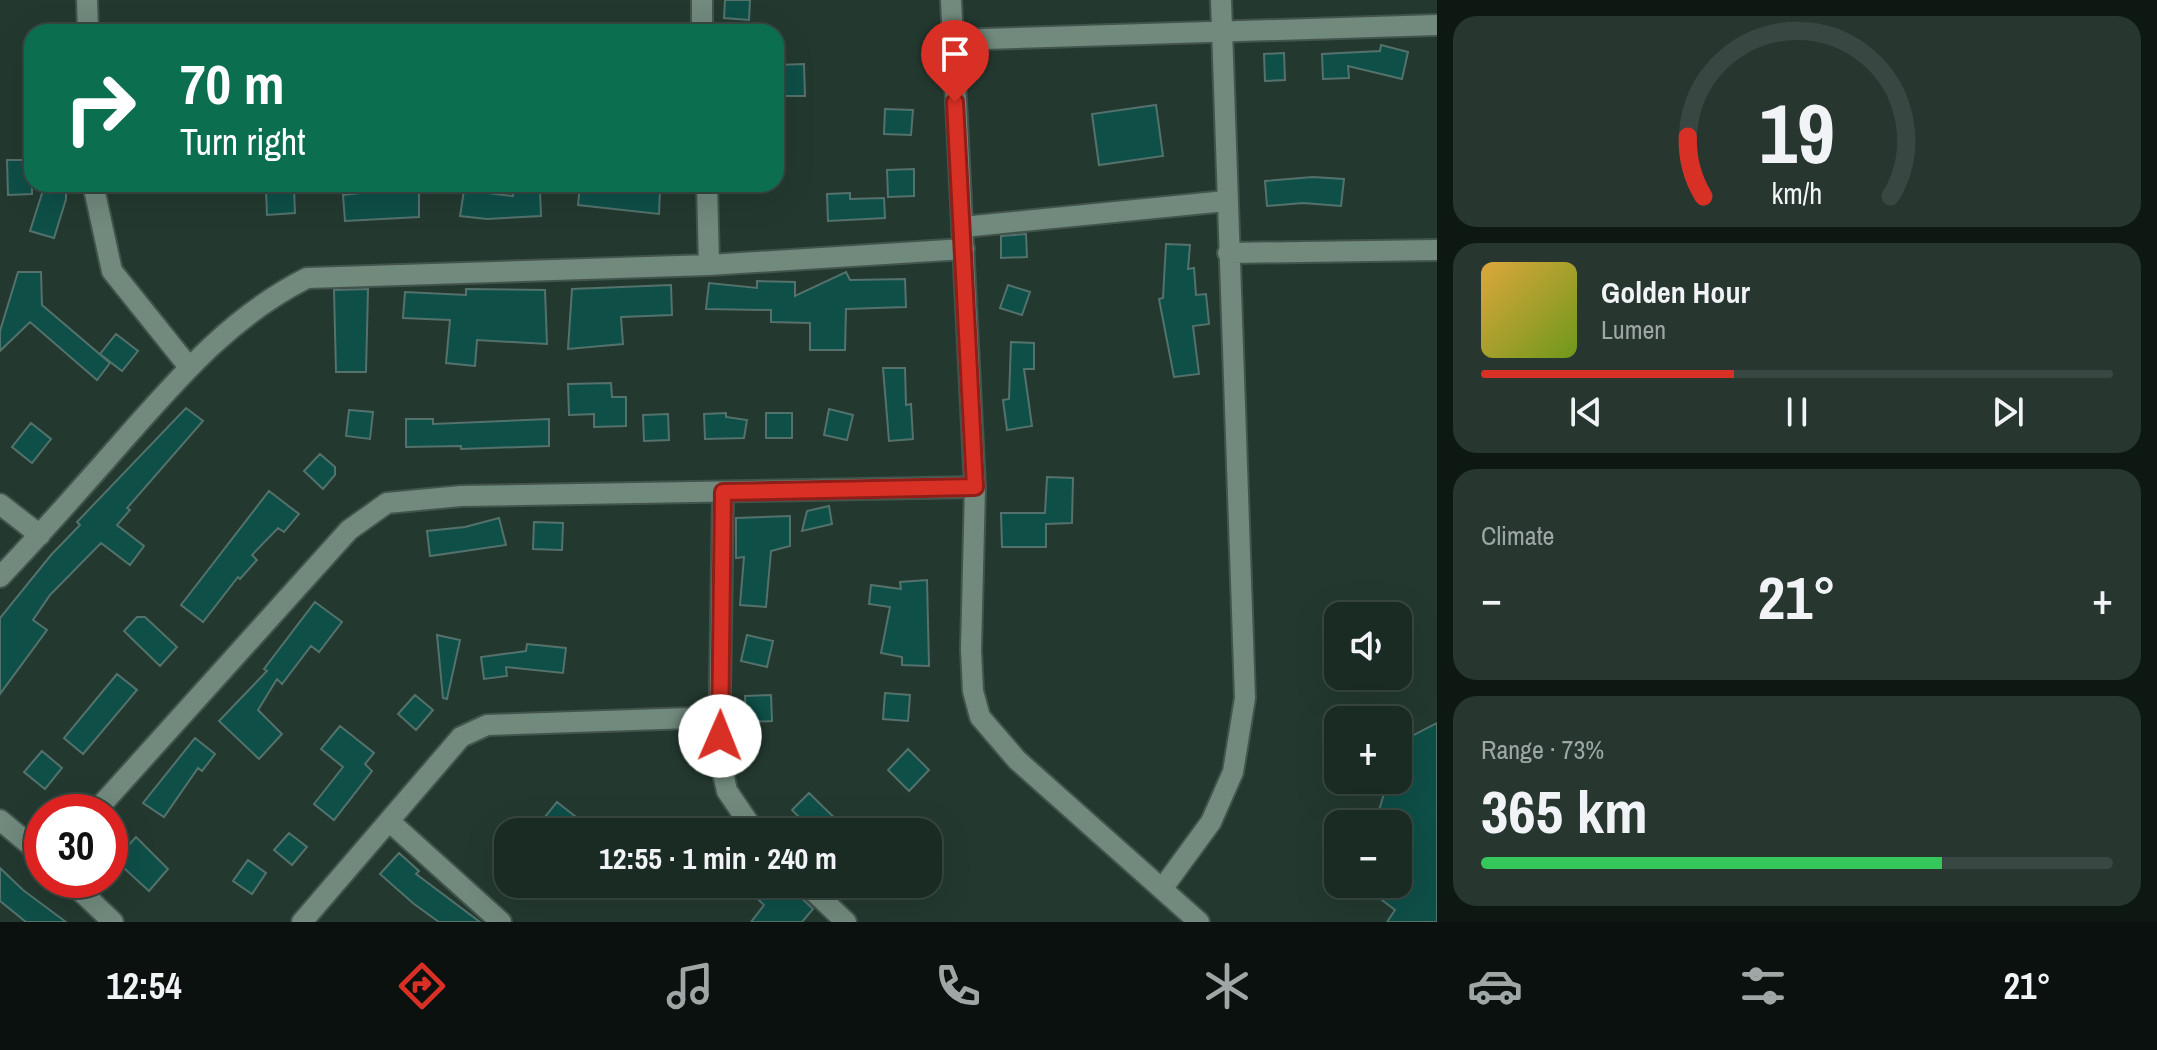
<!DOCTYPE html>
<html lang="en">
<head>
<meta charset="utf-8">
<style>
	:root { --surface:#1a2b23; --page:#273730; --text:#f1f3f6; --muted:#9fa7a6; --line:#384741; --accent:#d93025 }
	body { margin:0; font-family:"Archivo Narrow",sans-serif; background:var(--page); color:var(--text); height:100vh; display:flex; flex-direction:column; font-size:30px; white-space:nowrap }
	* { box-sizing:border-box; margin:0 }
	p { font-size:26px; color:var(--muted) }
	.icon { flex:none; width:44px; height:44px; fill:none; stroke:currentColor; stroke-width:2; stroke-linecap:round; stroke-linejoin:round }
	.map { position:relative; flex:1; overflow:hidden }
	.drawer { display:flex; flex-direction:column; gap:16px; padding:16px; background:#0e1813; width:720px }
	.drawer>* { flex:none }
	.banner { position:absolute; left:24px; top:24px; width:760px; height:168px; border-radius:24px; box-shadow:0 8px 32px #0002,0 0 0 2px var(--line); background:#0b6e4f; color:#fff; overflow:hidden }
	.tools { position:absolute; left:1324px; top:602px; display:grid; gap:16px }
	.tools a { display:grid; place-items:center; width:88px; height:88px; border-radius:16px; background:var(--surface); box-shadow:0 8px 32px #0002,0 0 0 2px var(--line); font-size:40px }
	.speed { position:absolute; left:24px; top:794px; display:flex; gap:16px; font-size:40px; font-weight:700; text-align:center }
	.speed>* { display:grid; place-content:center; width:104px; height:104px; border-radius:50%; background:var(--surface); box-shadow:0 8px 32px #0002,0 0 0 2px var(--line); line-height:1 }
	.speed .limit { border:12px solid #d22; background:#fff; color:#111 }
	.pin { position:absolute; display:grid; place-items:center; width:68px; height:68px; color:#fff; margin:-82px -34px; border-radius:50% 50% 50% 0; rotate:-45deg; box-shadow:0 0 8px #0007 }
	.pin .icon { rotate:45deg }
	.me { position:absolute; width:88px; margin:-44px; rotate:1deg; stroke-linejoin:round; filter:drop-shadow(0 0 6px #0008) }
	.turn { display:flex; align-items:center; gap:28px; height:168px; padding:0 24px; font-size:36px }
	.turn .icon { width:104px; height:104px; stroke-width:2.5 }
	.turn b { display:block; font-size:56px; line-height:68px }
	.big { font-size:60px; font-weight:700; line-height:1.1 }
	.drawer .card { flex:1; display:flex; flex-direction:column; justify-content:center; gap:12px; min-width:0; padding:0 28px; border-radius:24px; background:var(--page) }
	.drawer .dial { align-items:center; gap:0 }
	.dial svg { height:208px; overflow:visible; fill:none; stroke:var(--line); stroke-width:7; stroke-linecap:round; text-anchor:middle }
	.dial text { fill:var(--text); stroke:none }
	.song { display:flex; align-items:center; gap:24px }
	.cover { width:96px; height:96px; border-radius:12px; background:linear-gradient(135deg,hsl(40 70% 55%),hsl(80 70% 35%)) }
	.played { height:8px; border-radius:4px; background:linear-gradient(90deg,var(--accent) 40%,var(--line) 40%) }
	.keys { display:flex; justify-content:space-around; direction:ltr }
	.heat { display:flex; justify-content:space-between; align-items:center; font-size:44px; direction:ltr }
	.charge { height:12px; border-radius:6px; background:linear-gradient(90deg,#34c759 73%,var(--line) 0) }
	.trip { position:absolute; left:494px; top:818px; width:448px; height:80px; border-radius:24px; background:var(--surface); box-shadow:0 8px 32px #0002,0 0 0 2px var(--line); font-weight:700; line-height:80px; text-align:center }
	.menu { display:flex; height:128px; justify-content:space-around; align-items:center; background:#0a110e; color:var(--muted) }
	.menu .icon { width:56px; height:56px }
	.menu .current { color:var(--accent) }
	.menu b { font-size:36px; color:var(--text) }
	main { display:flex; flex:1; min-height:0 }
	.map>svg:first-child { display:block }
	.building { fill:#0e4f48; stroke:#54716c; stroke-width:2 }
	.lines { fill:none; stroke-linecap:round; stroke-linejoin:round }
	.street-casing { stroke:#42554d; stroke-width:24 }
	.street { stroke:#718a7d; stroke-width:20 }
	.route-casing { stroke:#8d1f18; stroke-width:20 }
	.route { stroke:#d93025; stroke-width:14 }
</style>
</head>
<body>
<main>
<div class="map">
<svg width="1437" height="922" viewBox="0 0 1437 922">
	<rect width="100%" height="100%" fill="#23392f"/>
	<path class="building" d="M 725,0 L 750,0 L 749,20 L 724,18 Z
		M 1381,45 L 1408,52 L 1402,79 L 1348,66 L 1349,78 L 1323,79 L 1322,54 L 1380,51 Z
		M 1284,53 L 1285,80 L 1265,81 L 1264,54 Z
		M 804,64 L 805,96 L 776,96 L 776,65 Z
		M 1156,105 L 1163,156 L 1099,165 L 1092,114 Z
		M 885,109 L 913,110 L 911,135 L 884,134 Z
		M 7,160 L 32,160 L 32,194 L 8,195 Z
		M 914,169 L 914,196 L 888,197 L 887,170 Z
		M 1313,177 L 1344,179 L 1341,206 L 1303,203 L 1267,206 L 1265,181 Z
		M 45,184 L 66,184 L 66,199 L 54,238 L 30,231 Z
		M 580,184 L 660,189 L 659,214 L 578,205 Z
		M 294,188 L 295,213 L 267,215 L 266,190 Z
		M 464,190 L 513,196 L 513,191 L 540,190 L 541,216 L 487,219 L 460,216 Z
		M 369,192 L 419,192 L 419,217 L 345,221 L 343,195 Z
		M 850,193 L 850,199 L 884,198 L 885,218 L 828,221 L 827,194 Z
		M 1026,234 L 1027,257 L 1001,258 L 1001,236 Z
		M 1166,244 L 1190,245 L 1188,269 L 1194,268 L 1196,295 L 1206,294 L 1209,324 L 1193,326 L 1199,374 L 1174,377 L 1159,299 L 1163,298 Z
		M 18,272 L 41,272 L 42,305 L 110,363 L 97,380 L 30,322 L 0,351 L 0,331 Z
		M 846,272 L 850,280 L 905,279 L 906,307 L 846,309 L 845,350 L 810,350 L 810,323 L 771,322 L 771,310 L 706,309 L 709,283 L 757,288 L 757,281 L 795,282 L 795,296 Z
		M 671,285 L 672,315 L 621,317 L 623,344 L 568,349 L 572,289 Z
		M 1008,285 L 1030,292 L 1022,315 L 1000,308 Z
		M 368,289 L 366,372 L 336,372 L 334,290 Z
		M 466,289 L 545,290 L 547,344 L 477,340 L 475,366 L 446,363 L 450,320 L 403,318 L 405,292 L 466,295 Z
		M 116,334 L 138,351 L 122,371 L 100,354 Z
		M 1011,342 L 1034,343 L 1034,369 L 1024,369 L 1032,426 L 1007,430 L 1003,400 L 1009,399 Z
		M 883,368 L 905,368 L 906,405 L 911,404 L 913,439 L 889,441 Z
		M 611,383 L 612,397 L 626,397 L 626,426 L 594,427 L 594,414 L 569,415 L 568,384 Z
		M 186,408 L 203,421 L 127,508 L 130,510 L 117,525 L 144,546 L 130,565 L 101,543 L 50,595 L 33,620 L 47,630 L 0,694 L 0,618 L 51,555 L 80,525 L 77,522 Z
		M 829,409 L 853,415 L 847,440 L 824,435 Z
		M 349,410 L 373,412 L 370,439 L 346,436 Z
		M 726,413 L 726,417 L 747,420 L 744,438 L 705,439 L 704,414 Z
		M 766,413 L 792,413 L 792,438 L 766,438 Z
		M 668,414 L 669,440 L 644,441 L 643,415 Z
		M 406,419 L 433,419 L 433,424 L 549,419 L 549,446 L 461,449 L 461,446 L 406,447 Z
		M 31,423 L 51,439 L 32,463 L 12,447 Z
		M 320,454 L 335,467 L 335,475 L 323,489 L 304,471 Z
		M 1047,477 L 1073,478 L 1072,523 L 1046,524 L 1046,547 L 1002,547 L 1001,513 L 1045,513 Z
		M 269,491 L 299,514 L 284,532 L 278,528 L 252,555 L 257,560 L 240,579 L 238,577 L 203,622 L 181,605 Z
		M 829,506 L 832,524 L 802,531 L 807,511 Z
		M 790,516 L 790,546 L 771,551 L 766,607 L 740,605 L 744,557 L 736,558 L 736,518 Z
		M 499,518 L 506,545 L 430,556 L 427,531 L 465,527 Z
		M 534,522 L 563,523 L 562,550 L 533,549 Z
		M 927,580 L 929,666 L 902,665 L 902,657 L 881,653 L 890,607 L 869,604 L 871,585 L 901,589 L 900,582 Z
		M 315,602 L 342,622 L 319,652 L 311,646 L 282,684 L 277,679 L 258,710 L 282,734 L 259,759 L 219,721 L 267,671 L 264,669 Z
		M 137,617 L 145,617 L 177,647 L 160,666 L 124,631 Z
		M 437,635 L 460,640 L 447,699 L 443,698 Z
		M 747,635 L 773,641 L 767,667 L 741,661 Z
		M 527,644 L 566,648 L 563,673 L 506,667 L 507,676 L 484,679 L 481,657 L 526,651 Z
		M 117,674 L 137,690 L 83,754 L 64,738 Z
		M 885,693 L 910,695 L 908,721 L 883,719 Z
		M 415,695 L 433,710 L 416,730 L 398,714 Z
		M 771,695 L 772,721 L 746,722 L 745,696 Z
		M 1437,723 L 1437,922 L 1387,922 L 1395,910 L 1361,884 L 1398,884 L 1398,824 L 1375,824 L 1388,780 L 1398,780 L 1400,742 Z
		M 340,726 L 374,753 L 365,764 L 372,771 L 334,820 L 314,804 L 343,767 L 321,749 Z
		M 195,738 L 215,754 L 202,771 L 198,768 L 164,817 L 143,803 Z
		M 908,749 L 929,770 L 909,791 L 888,770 Z
		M 42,751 L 62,768 L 45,789 L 24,772 Z
		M 809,793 L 849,832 L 814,832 L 792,810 Z
		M 557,802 L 576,817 L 564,832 L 533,832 Z
		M 289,833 L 307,847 L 292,865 L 274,850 Z
		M 136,837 L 168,869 L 149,891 L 115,860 Z
		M 399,853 L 419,871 L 416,874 L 480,922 L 439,922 L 414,904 L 380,874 Z
		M 248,860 L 266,873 L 252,894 L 233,881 Z
		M 0,868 L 23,890 L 66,922 L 26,922 L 0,901 Z
		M 742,884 L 787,884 L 813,909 L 802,922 L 751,922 L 764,905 Z"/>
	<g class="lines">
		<defs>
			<path id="street" d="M 87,0 L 88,32
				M 702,0 L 702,32
				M 951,0 L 975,487 L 971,650 L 973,691 L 980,717 L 1017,760 L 1199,922
				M 951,40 L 1437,25
				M 93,184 L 112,271 L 189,367
				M 707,184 L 709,265
				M 963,227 L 1226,201
				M 1228,253 L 1437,250
				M 723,492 L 719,755 L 727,791 L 755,832
				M 0,504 L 40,535
				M 0,577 C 44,531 86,483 128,435 C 182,374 233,315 307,278 L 709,265 L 964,249
				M 95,812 L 349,530 L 387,503 L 461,496 L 975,487
				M 0,820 L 42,855
				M 389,821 L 501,922
				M 69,880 L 113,922
				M 806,884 L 846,922
				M 1162,889 L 1211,822 L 1233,772 L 1245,698 L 1221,0
				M 302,922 L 461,737 L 487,725 L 721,717"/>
		</defs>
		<use href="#street" class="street-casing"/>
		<use href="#street" class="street"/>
	</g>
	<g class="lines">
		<defs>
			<path id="route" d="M 720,736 L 723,492 L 975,487 L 955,102"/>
		</defs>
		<use href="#route" class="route-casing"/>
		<use href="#route" class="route"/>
	</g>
</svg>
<div class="tools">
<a><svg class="icon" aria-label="sound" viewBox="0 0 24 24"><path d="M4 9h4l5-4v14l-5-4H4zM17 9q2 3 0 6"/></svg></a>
<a>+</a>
<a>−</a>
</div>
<div class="speed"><div class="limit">30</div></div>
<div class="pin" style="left:955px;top:102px;background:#d93025"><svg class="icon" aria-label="arrive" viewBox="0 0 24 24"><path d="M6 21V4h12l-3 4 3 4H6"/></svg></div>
<svg class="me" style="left:720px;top:736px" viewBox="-20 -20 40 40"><circle r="19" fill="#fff"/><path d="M0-13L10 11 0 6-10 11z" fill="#d93025"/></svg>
<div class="trip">12:55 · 1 min · 240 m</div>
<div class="banner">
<div class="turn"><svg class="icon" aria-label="right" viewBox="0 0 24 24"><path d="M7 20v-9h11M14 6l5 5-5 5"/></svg><div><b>70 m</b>Turn right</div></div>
</div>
</div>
<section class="drawer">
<div class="card dial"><svg viewBox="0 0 100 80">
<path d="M14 69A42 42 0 1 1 86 69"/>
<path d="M14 69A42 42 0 0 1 8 46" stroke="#d93025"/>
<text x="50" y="56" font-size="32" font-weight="700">19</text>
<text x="50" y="72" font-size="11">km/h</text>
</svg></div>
<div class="card">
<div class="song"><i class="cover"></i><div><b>Golden Hour</b><p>Lumen</p></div></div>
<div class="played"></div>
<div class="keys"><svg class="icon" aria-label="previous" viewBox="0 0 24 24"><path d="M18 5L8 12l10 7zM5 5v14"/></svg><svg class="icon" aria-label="pause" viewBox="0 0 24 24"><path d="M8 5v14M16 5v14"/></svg><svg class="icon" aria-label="next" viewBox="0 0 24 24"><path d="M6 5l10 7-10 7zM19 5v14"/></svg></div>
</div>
<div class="card"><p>Climate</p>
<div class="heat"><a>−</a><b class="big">21°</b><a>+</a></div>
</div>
<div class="card"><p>Range · 73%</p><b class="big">365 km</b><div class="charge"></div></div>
</section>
</main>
<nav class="menu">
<b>12:54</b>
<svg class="icon current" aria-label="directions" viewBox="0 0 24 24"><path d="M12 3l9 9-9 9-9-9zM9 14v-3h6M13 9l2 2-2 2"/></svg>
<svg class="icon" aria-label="music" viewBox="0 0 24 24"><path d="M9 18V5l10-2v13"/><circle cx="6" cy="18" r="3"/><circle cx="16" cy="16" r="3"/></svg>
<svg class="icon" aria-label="phone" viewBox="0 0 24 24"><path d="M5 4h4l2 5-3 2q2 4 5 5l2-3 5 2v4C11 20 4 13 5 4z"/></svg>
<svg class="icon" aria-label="climate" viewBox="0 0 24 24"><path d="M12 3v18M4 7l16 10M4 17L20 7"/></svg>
<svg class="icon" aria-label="car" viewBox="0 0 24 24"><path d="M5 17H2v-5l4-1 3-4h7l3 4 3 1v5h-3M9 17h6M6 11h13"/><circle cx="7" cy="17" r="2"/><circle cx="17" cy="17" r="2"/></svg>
<svg class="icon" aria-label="filters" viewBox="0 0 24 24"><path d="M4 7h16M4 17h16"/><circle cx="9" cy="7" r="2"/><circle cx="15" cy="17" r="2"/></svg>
<b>21°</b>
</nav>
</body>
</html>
